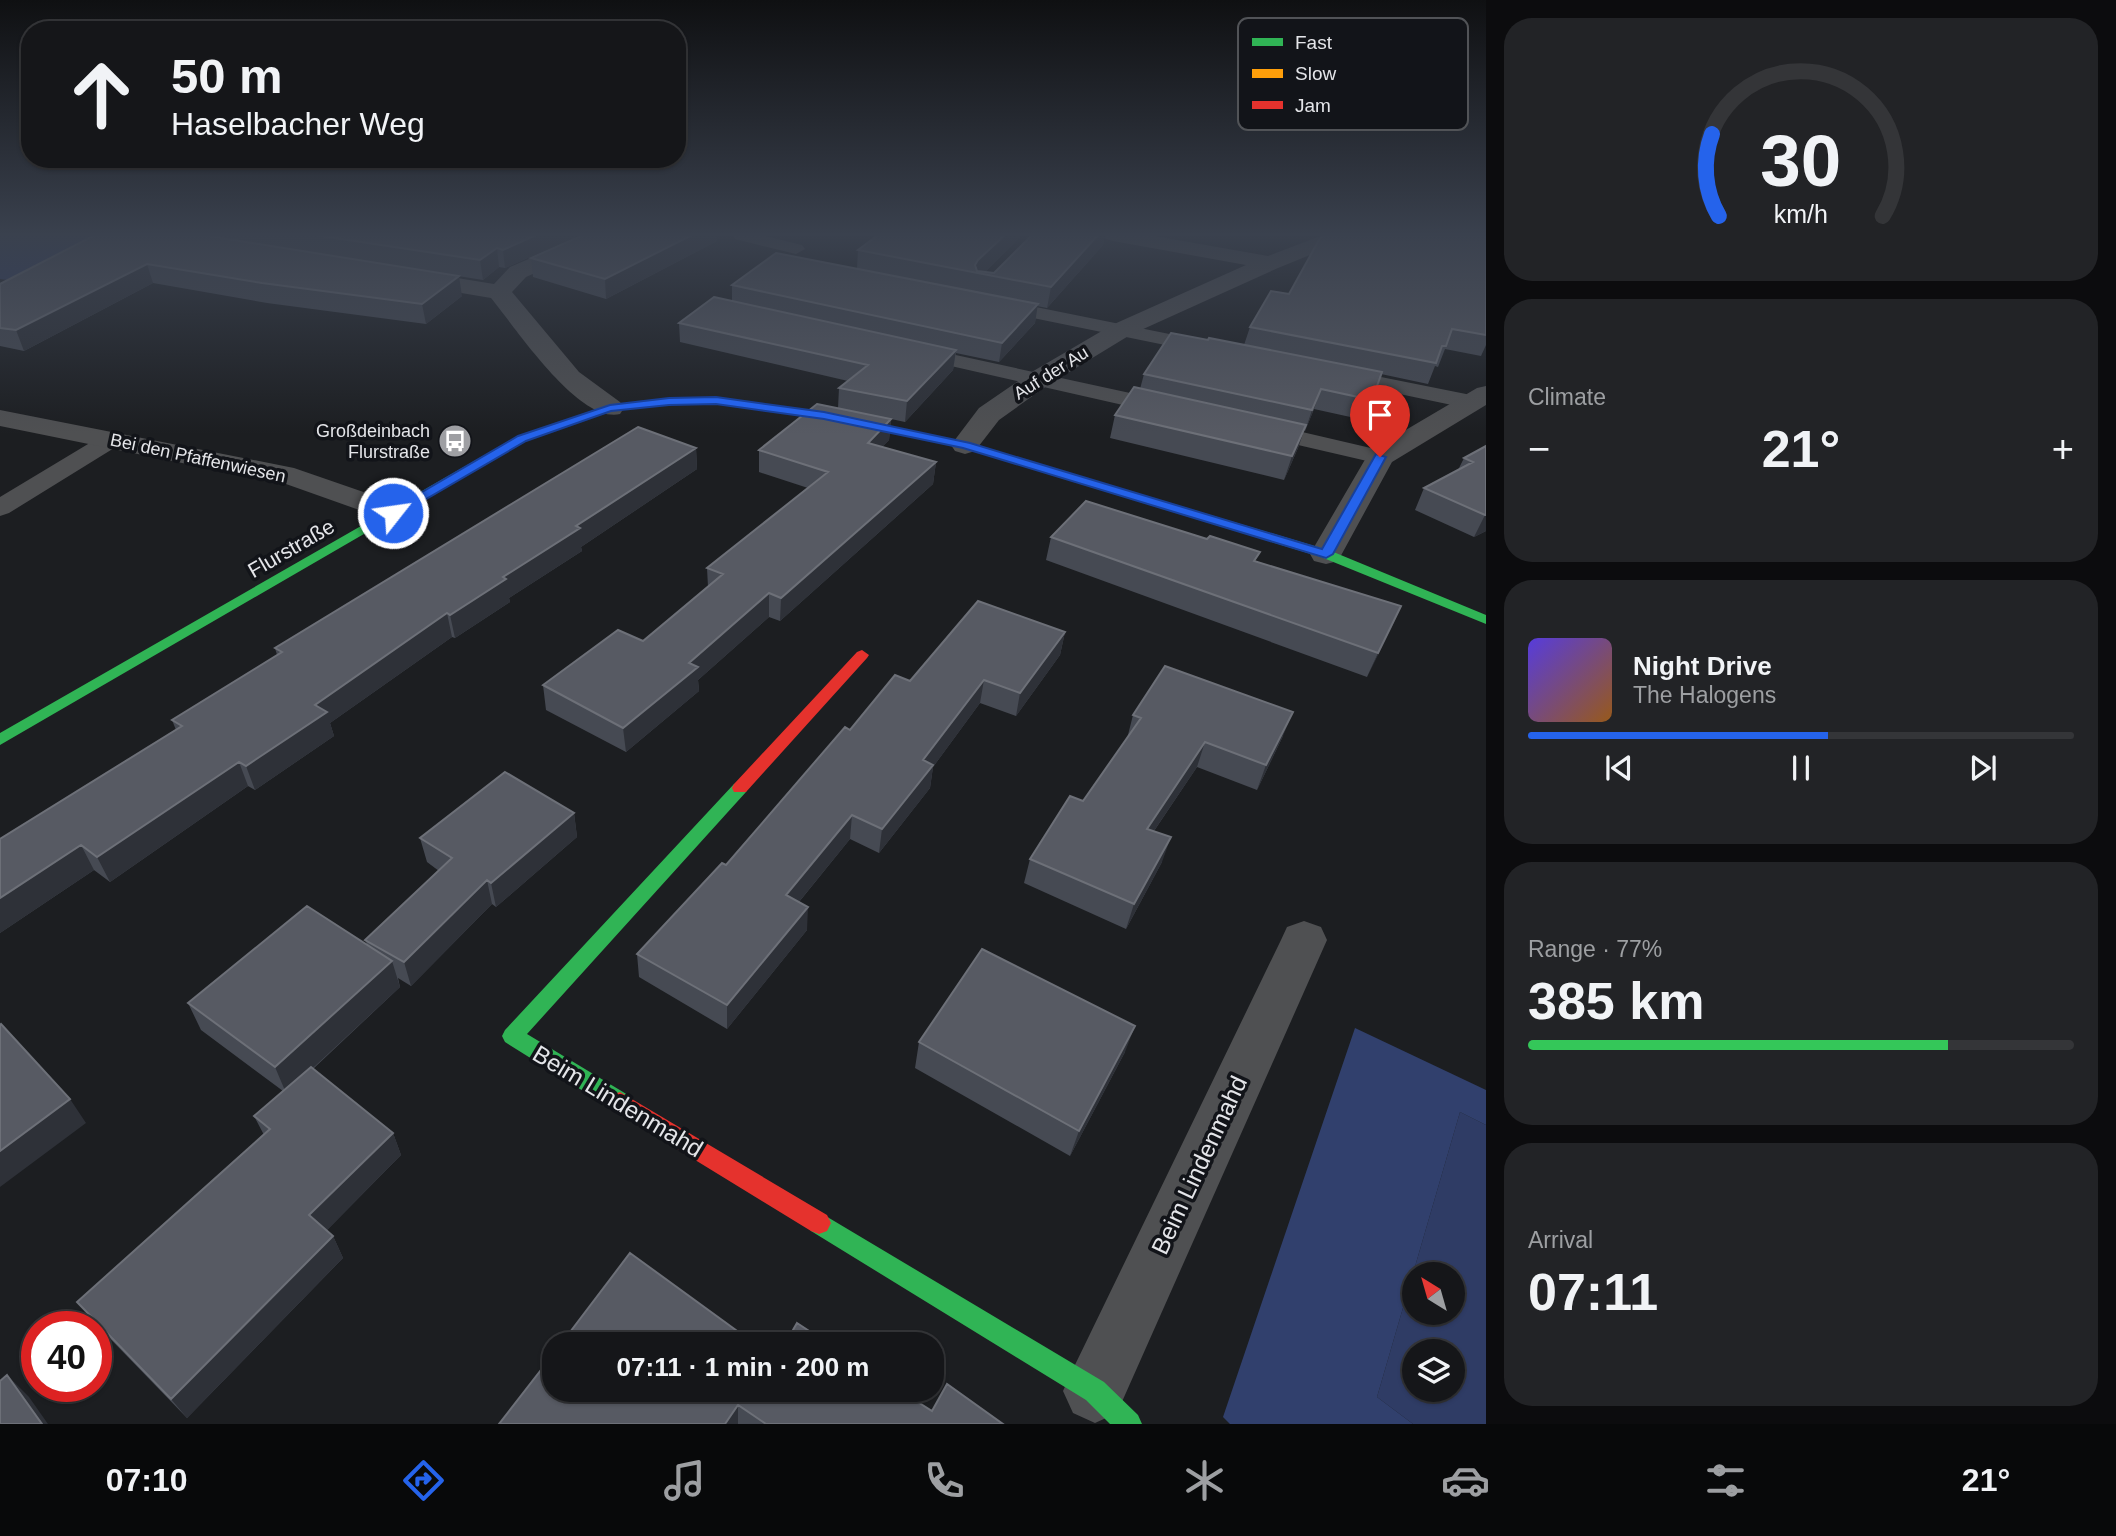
<!DOCTYPE html>
<html lang="en">
<head>
<meta charset="utf-8">
<style>
	:root { --surface:#151619; --page:#222326; --text:#f1f3f6; --muted:#9d9fa2; --line:#343538; --accent:#2563eb }
	body { margin:0; font-family:Helvetica,sans-serif; background:var(--page); color:var(--text); height:100vh; display:flex; flex-direction:column; font-size:26px; white-space:nowrap }
	* { box-sizing:border-box; margin:0 }
	p { font-size:23px; color:var(--muted) }
	.icon { flex:none; width:38px; height:38px; fill:none; stroke:currentColor; stroke-width:2; stroke-linecap:round; stroke-linejoin:round }
	.map { position:relative; flex:1; overflow:hidden }
	.side { display:flex; flex-direction:column; gap:18px; padding:18px; background:#0c0c0e; width:630px }
	.side>* { flex:none }
	.hud { position:absolute; left:21px; top:21px; width:665px; height:147px; border-radius:28px; box-shadow:0 2px 5px #0004,0 0 0 2px var(--line); background:#151619; color:var(--text); overflow:hidden }
	.needle { width:46px; rotate:323deg }
	.buttons { position:absolute; left:1402px; top:1262px; display:grid; gap:14px }
	.buttons a { display:grid; place-items:center; width:63px; height:63px; border-radius:50%; background:var(--surface); box-shadow:0 2px 5px #0004,0 0 0 2px var(--line); font-size:35px }
	.speed { position:absolute; left:21px; top:1311px; display:flex; gap:14px; font-size:35px; font-weight:700; text-align:center }
	.speed>* { display:grid; place-content:center; width:91px; height:91px; border-radius:50%; background:var(--surface); box-shadow:0 2px 5px #0004,0 0 0 2px var(--line); line-height:1 }
	.speed .limit { border:10px solid #d22; background:#fff; color:#111 }
	.pin { position:absolute; display:grid; place-items:center; width:60px; height:60px; color:#fff; margin:-72px -30px; border-radius:50% 50% 50% 0; rotate:-45deg; box-shadow:0 0 7px #0007 }
	.pin .icon { rotate:45deg }
	.me { position:absolute; width:77px; margin:-38px; rotate:60deg; stroke-linejoin:round; filter:drop-shadow(0 0 5px #0008) }
	.turn { display:flex; align-items:center; gap:24px; height:147px; padding:0 35px; font-size:32px }
	.turn .icon { width:91px; height:91px; stroke-width:2.5 }
	.turn b { display:block; font-size:49px; line-height:60px }
	.big { font-size:52px; font-weight:600; line-height:1.1 }
	.side .card { flex:1; display:flex; flex-direction:column; justify-content:center; gap:10px; min-width:0; padding:0 24px; border-radius:28px; background:var(--page) }
	.side .dial { align-items:center; gap:0 }
	.dial svg { height:182px; overflow:visible; fill:none; stroke:var(--line); stroke-width:7; stroke-linecap:round; text-anchor:middle }
	.dial text { fill:var(--text); stroke:none }
	.song { display:flex; align-items:center; gap:21px }
	.cover { width:84px; height:84px; border-radius:10px; background:linear-gradient(135deg,hsl(250 70% 55%),hsl(30 70% 35%)) }
	.played { height:7px; border-radius:4px; background:linear-gradient(90deg,var(--accent) 55%,var(--line) 55%) }
	.keys { display:flex; justify-content:space-around; direction:ltr }
	.heat { display:flex; justify-content:space-between; align-items:center; font-size:38px; direction:ltr }
	.charge { height:10px; border-radius:5px; background:linear-gradient(90deg,#34c759 77%,var(--line) 0) }
	.trip { position:absolute; left:542px; top:1332px; width:402px; height:70px; border-radius:28px; background:var(--surface); box-shadow:0 2px 5px #0004,0 0 0 2px var(--line); font-weight:600; line-height:70px; text-align:center }
	.tabs { display:flex; height:112px; justify-content:space-around; align-items:center; background:#08090a; color:var(--muted) }
	.tabs .icon { width:49px; height:49px }
	.tabs .selected { color:var(--accent) }
	.tabs b { font-size:32px; color:var(--text) }
	main { display:flex; flex:1; min-height:0 }
	.map>svg:first-child { display:block }
	.green { fill:#2f3c65; fill-rule:evenodd }
	.forest { fill:#31406d }
	.lines { fill:none; stroke-linecap:round; stroke-linejoin:round }
	.lane { fill:#4f5052; fill-rule:evenodd }
	.street { fill:#4f5052; fill-rule:evenodd }
	.fast { fill:#30b455; fill-rule:evenodd }
	.slow { fill:#ff9f0a; fill-rule:evenodd }
	.jam { fill:#e5322d; fill-rule:evenodd }
	.wall { fill:#464a53 }
	.shaded-wall { fill:#2e3138 }
	.building { fill:#575a63; stroke:#6d7078; stroke-width:2 }
	.route { fill:#2563eb; stroke:#184099; stroke-width:2 }
	.labels { text-anchor:middle; dominant-baseline:central; stroke-width:7; stroke-linejoin:round; paint-order:stroke }
	.far-street-label { font-size:18px; fill:#e4e5e9; stroke:#121419 }
	.far-poi-label { font-size:18px; fill:#e4e5e9; stroke:#121419; text-anchor:end }
	.street-label { font-size:21px; fill:#e4e5e9; stroke:#121419 }
	.near-street-label { font-size:24px; fill:#e4e5e9; stroke:#121419 }
	.key { fill:#121419; stroke:#515357; stroke-width:2 }
	.key-label { font-size:19px; fill:#e4e5e9 }
</style>
</head>
<body>
<main>
<div class="map">
<svg width="1486" height="1424" viewBox="0 0 1486 1424">
	<rect width="100%" height="100%" fill="#1c1e21"/>
	<path class="green" d="M 0,235 L 128,235 L 23,282 L 0,279 Z
		M 1460,1112 L 1486,1125 L 1486,1424 L 1413,1424 L 1377,1397 ZM 1414,1274 L 1452,1274 L 1452,1312 L 1414,1312 ZM 1414,1351 L 1452,1351 L 1452,1390 L 1414,1390 Z"/>
	<path class="forest" d="M 1355,1028 L 1486,1090 L 1486,1125 L 1460,1112 L 1377,1397 L 1413,1424 L 1230,1424 L 1223,1417 Z"/>
	<g class="lines">
		<path class="lane" d="M 732,235 L 761,235 L 802,245 L 805,249 L 796,254 L 735,239 Z
			M 996,299 L 1209,342 L 1216,344 L 1219,348 L 1216,352 L 1209,354 L 989,309 L 986,305 Z
			M 914,346 L 1167,401 L 1175,403 L 1178,408 L 1175,413 L 1167,415 L 907,356 L 904,352 L 907,348 Z
			M 1336,368 L 1471,395 L 1479,397 L 1482,402 L 1479,407 L 1471,409 L 1328,379 L 1325,374 L 1328,369 Z
			M 1259,422 L 1388,452 L 1392,457 L 1388,462 L 1380,464 L 1251,434 L 1247,429 L 1251,424 Z
			M 111,433 L 119,435 L 123,440 L 119,445 L 9,513 L 0,516 L 0,497 L 103,435 Z"/>
		<path class="street" d="M 585,235 L 614,235 L 610,239 L 526,277 L 512,292 L 579,372 L 620,402 L 624,408 L 620,414 C 579,424 515,327 491,298 L 408,284 L 400,282 L 397,277 L 400,272 L 408,270 L 494,284 L 510,267 Z
			M 1103,235 L 1149,235 L 1268,256 L 1323,235 L 1353,235 L 1349,239 L 1278,268 L 1130,335 L 1048,385 L 999,420 L 975,451 L 965,454 L 955,451 L 951,445 L 979,408 L 1030,373 L 1112,325 L 1246,265 L 1113,241 L 1106,239 Z
			M 1486,386 L 1486,405 L 1392,462 L 1338,561 L 1326,564 L 1314,561 L 1310,554 L 1370,451 L 1477,388 Z
			M 0,410 L 294,468 L 404,506 L 409,513 L 404,520 L 393,522 L 286,484 L 0,426 Z
			M 1304,921 L 1321,927 L 1327,940 L 1117,1413 L 1095,1423 L 1073,1413 L 1063,1391 L 1073,1369 L 1281,940 L 1287,927 Z"/>
		<path class="fast" d="M 669,398 L 726,399 L 732,402 L 726,405 L 669,404 L 612,411 L 526,440 L 0,745 L 0,733 L 518,436 L 606,406 Z
			M 934,436 L 969,443 L 1331,551 L 1486,615 L 1486,624 L 1321,557 L 963,448 L 930,441 L 928,439 Z
			M 740,782 L 746,784 L 748,788 L 746,792 L 527,1034 L 628,1095 L 631,1102 L 628,1109 L 620,1112 L 612,1109 L 505,1042 L 502,1036 L 505,1030 L 734,784 Z
			M 819,1212 L 1104,1382 L 1138,1415 L 1142,1424 L 1110,1424 L 1086,1400 L 811,1231 L 807,1223 L 811,1215 Z"/>
		<path class="slow" d="M 726,399 L 824,413 L 934,436 L 940,439 L 934,442 L 824,419 L 722,404 L 720,402 Z"/>
		<path class="jam" d="M 862,650 L 869,655 L 867,658 L 746,792 L 734,792 L 732,788 L 734,784 L 857,652 Z
			M 620,1092 L 827,1215 L 831,1223 L 827,1231 L 819,1234 L 811,1231 L 612,1109 L 609,1102 L 612,1095 Z"/>
	</g>
	<path class="wall" d="M 95,235 L 462,296 L 426,324 L 267,303 L 153,283 L 24,351 L 0,346 L 0,284 Z
		M 202,235 L 579,235 L 505,268 L 499,267 L 483,280 Z
		M 583,235 L 717,235 L 717,241 L 606,299 L 533,277 L 531,258 Z
		M 878,235 L 1022,235 L 985,272 L 994,273 L 1032,235 L 1105,235 L 1103,245 L 1047,308 L 1037,306 L 1035,323 L 999,362 L 956,353 L 953,370 L 905,422 L 891,419 L 889,440 L 882,447 L 936,462 L 933,484 L 780,621 L 769,617 L 698,680 L 699,691 L 626,752 L 546,710 L 543,685 L 643,641 L 708,587 L 707,568 L 808,488 L 759,472 L 759,450 L 838,408 L 839,388 L 848,381 L 680,342 L 679,323 L 732,301 L 732,285 L 857,269 L 858,250 Z
		M 1486,235 L 1486,345 L 1481,356 L 1445,349 L 1438,367 L 1435,366 L 1428,384 L 1381,374 L 1364,420 L 1314,409 L 1305,431 L 1304,430 L 1298,448 L 1284,480 L 1110,438 L 1115,415 L 1140,389 L 1144,374 L 1208,340 L 1244,345 L 1250,327 L 1289,294 Z
		M 1486,446 L 1486,531 L 1474,537 L 1415,510 L 1424,488 L 1458,470 L 1464,458 Z
		M 696,448 L 697,469 L 581,547 L 582,551 L 509,598 L 510,602 L 455,638 L 452,637 L 330,723 L 334,736 L 255,790 L 248,786 L 110,882 L 94,870 L 0,933 L 0,839 L 176,730 L 172,720 L 277,655 L 275,648 Z
		M 1051,537 L 1257,562 L 1401,606 L 1367,677 L 1046,560 Z
		M 1065,632 L 1060,655 L 1016,716 L 980,703 L 933,767 L 930,788 L 879,853 L 850,839 L 799,902 L 807,930 L 727,1029 L 639,977 L 637,954 L 726,865 L 850,730 L 910,681 Z
		M 1133,715 L 1283,736 L 1257,790 L 1197,767 L 1154,831 L 1162,862 L 1126,929 L 1024,883 L 1030,859 L 1083,801 L 1127,739 Z
		M 574,813 L 577,837 L 496,907 L 492,904 L 411,986 L 398,978 L 400,987 L 313,1069 L 393,1133 L 401,1155 L 327,1230 L 333,1236 L 343,1258 L 187,1418 L 95,1323 L 77,1302 L 264,1135 L 254,1116 L 283,1091 L 201,1030 L 188,1003 L 367,944 L 365,940 L 439,871 L 427,862 L 420,838 Z
		M 919,1042 L 1125,1052 L 1070,1156 L 915,1068 Z
		M 555,1352 L 932,1411 L 1003,1424 L 499,1424 Z"/>
	<path class="shaded-wall" d="M 536,235 L 579,235 L 505,268 L 503,250 Z
		M 692,235 L 717,235 L 717,241 L 606,299 L 605,279 Z
		M 1005,235 L 1022,235 L 983,274 L 974,272 L 975,265 L 978,260 Z
		M 1098,235 L 1105,235 L 1103,245 L 1047,308 L 1051,287 Z
		M 497,248 L 499,267 L 483,280 L 480,260 Z
		M 147,264 L 153,283 L 24,351 L 16,330 Z
		M 459,276 L 462,296 L 426,324 L 422,304 Z
		M 1038,304 L 1035,323 L 999,362 L 1002,343 Z
		M 956,350 L 953,370 L 905,422 L 907,401 Z
		M 1321,389 L 1314,409 L 1305,431 L 1312,410 Z
		M 891,419 L 889,440 L 866,465 L 868,443 Z
		M 1306,425 L 1298,448 L 1284,480 L 1292,456 Z
		M 696,448 L 697,469 L 581,547 L 582,551 L 509,598 L 510,602 L 455,638 L 450,615 L 503,577 L 576,526 Z
		M 936,462 L 933,484 L 780,621 L 781,598 Z
		M 1485,515 L 1486,515 L 1486,531 L 1474,537 Z
		M 769,593 L 769,617 L 698,680 L 699,691 L 626,752 L 623,728 L 689,663 Z
		M 1401,606 L 1391,629 L 1367,677 L 1378,653 Z
		M 447,613 L 452,637 L 330,723 L 334,736 L 255,790 L 246,766 L 315,705 Z
		M 1065,632 L 1060,655 L 1016,716 L 1020,693 Z
		M 984,680 L 980,703 L 933,767 L 930,788 L 879,853 L 882,829 L 923,760 Z
		M 1293,712 L 1283,736 L 1257,790 L 1266,765 Z
		M 1205,742 L 1197,767 L 1139,853 L 1147,829 Z
		M 239,762 L 248,786 L 110,882 L 97,857 Z
		M 574,813 L 577,837 L 496,907 L 491,883 Z
		M 852,815 L 850,839 L 785,919 L 786,895 Z
		M 1171,837 L 1162,862 L 1126,929 L 1134,904 Z
		M 81,845 L 94,870 L 0,933 L 0,898 Z
		M 487,880 L 492,904 L 411,986 L 404,962 Z
		M 808,907 L 807,930 L 727,1029 L 727,1005 Z
		M 392,961 L 400,987 L 286,1093 L 275,1067 Z
		M 1135,1026 L 1125,1052 L 1070,1156 L 1079,1131 Z
		M 70,1099 L 86,1123 L 0,1187 L 0,1151 Z
		M 393,1133 L 401,1155 L 320,1237 L 309,1215 Z
		M 333,1236 L 343,1258 L 187,1418 L 171,1399 Z
		M 7,1375 L 29,1397 L 48,1424 L 42,1424 Z
		M 738,1405 L 738,1424 L 725,1424 Z"/>
	<path class="building" d="M 95,235 L 202,235 L 459,276 L 422,304 L 262,283 L 147,264 L 16,330 L 0,328 L 0,284 Z
		M 315,235 L 536,235 L 503,250 L 497,248 L 480,260 Z
		M 583,235 L 692,235 L 605,279 L 531,258 Z
		M 878,235 L 1005,235 L 978,260 L 975,265 L 977,271 L 994,273 L 1032,235 L 1098,235 L 1051,287 L 858,250 Z
		M 1326,235 L 1486,235 L 1486,335 L 1452,329 L 1446,346 L 1442,346 L 1436,363 L 1250,327 L 1271,291 L 1289,294 L 1320,238 Z
		M 776,253 L 1038,304 L 1002,343 L 732,285 Z
		M 714,297 L 956,350 L 907,401 L 839,388 L 868,365 L 679,323 Z
		M 1171,333 L 1208,340 L 1209,338 L 1382,372 L 1372,400 L 1321,389 L 1312,410 L 1144,374 Z
		M 1134,387 L 1306,425 L 1292,456 L 1115,415 Z
		M 817,404 L 891,419 L 868,443 L 936,462 L 781,598 L 769,593 L 689,663 L 698,667 L 623,728 L 543,685 L 618,630 L 643,641 L 723,574 L 707,568 L 828,472 L 759,450 Z
		M 638,427 L 696,448 L 576,526 L 580,528 L 503,577 L 506,579 L 450,615 L 447,613 L 315,705 L 327,712 L 246,766 L 239,762 L 97,857 L 81,845 L 0,898 L 0,839 L 182,726 L 172,720 L 282,652 L 275,648 Z
		M 1486,446 L 1486,515 L 1485,515 L 1424,488 L 1473,462 L 1464,458 Z
		M 1086,501 L 1207,539 L 1210,536 L 1260,552 L 1254,561 L 1401,606 L 1378,653 L 1051,537 Z
		M 978,601 L 1065,632 L 1020,693 L 984,680 L 923,760 L 933,765 L 882,829 L 852,815 L 786,895 L 808,907 L 727,1005 L 637,954 L 722,863 L 726,865 L 845,727 L 850,730 L 895,675 L 910,681 Z
		M 1165,666 L 1293,712 L 1266,765 L 1205,742 L 1147,829 L 1171,837 L 1134,904 L 1030,859 L 1070,796 L 1083,801 L 1141,718 L 1133,715 Z
		M 505,772 L 574,813 L 491,883 L 487,880 L 404,962 L 365,940 L 452,858 L 420,838 Z
		M 307,906 L 392,961 L 275,1067 L 188,1003 Z
		M 982,949 L 1135,1026 L 1079,1131 L 919,1042 Z
		M 1,1024 L 70,1099 L 0,1151 L 0,1025 Z
		M 311,1067 L 393,1133 L 309,1215 L 333,1236 L 171,1399 L 77,1302 L 270,1129 L 254,1116 Z
		M 630,1253 L 755,1344 L 561,1344 Z
		M 797,1323 L 829,1344 L 785,1344 Z
		M 555,1352 L 555,1390 L 899,1390 L 932,1411 L 947,1384 L 1003,1424 L 766,1424 L 738,1405 L 725,1424 L 499,1424 Z
		M 7,1375 L 42,1424 L 0,1424 L 0,1381 Z"/>
	<linearGradient id="sky" x2="0" y2="1"><stop stop-color="#0f1012"/><stop offset="0.54" stop-color="#3a414e"/><stop offset="1" stop-color="#3a414e" stop-opacity="0"/></linearGradient>
	<rect width="1486" height="434" fill="url(#sky)"/>
	<path class="route" d="M 716,397 L 824,412 L 970,443 L 1322,549 L 1376,454 L 1386,457 L 1333,554 L 1326,558 L 963,448 L 824,419 L 716,404 L 669,405 L 611,411 L 526,441 L 397,516 L 393,517 L 386,513 L 518,436 L 610,405 L 669,398 Z"/>
	<defs>
		<symbol id="bus-disc" viewBox="-11 -11 22 22"><circle r="9.5" fill="#9e9fa3" stroke="#121419"/><path d="M-5-6H5V4H4V6H2V4H-2V6H-4V4H-5ZM-3.5-4V0h7V-4ZM-3.5 1.2v1.5H-2V1.2ZM2 1.2v1.5H3.5V1.2Z" fill="#fff"/></symbol>
	</defs>
	<g fill-rule="evenodd">
		<use href="#bus-disc" x="436" y="422" width="38" height="38"/>
	</g>
	<g class="labels">
		<g class="far-street-label">
			<text transform="translate(1051 373) rotate(-32)">Auf der Au</text>
			<text transform="translate(198 458) rotate(12)">Bei den Pfaffenwiesen</text>
		</g>
		<g class="far-poi-label">
			<text x="430" y="431">Großdeinbach<tspan x="430" dy="21">Flurstraße</tspan></text>
		</g>
		<g class="street-label">
			<text transform="translate(291 548) rotate(-30)">Flurstraße</text>
		</g>
		<g class="near-street-label">
			<text transform="translate(618 1101) rotate(31)">Beim Lindenmahd</text>
			<text transform="translate(1199 1165) rotate(-65)">Beim Lindenmahd</text>
		</g>
	</g>
	<rect x="1238" y="18" width="230" height="112" rx="10" class="key"/>
	<rect x="1252" y="38" width="31" height="8" fill="#30b455"/>
	<rect x="1252" y="69" width="31" height="9" fill="#ff9f0a"/>
	<rect x="1252" y="101" width="31" height="8" fill="#e5322d"/>
	<g class="key-label">
		<text x="1295" y="49">Fast</text>
		<text x="1295" y="80">Slow</text>
		<text x="1295" y="112">Jam</text>
	</g>
</svg>
<div class="buttons">
<a><svg class="needle" viewBox="-14 -14 28 28"><path d="M0-13l5 13h-10z" fill="#e53935"/><path d="M0 13l5-13h-10z" fill="#9d9fa2"/></svg></a>
<a><svg class="icon" aria-label="layers" viewBox="0 0 24 24"><path d="M12 4l9 5-9 5-9-5zM3 14l9 5 9-5"/></svg></a>
</div>
<div class="speed"><div class="limit">40</div></div>
<div class="pin" style="left:1380px;top:457px;background:#d93025"><svg class="icon" aria-label="arrive" viewBox="0 0 24 24"><path d="M6 21V4h12l-3 4 3 4H6"/></svg></div>
<svg class="me" style="left:393px;top:513px" viewBox="-20 -20 40 40"><circle r="17" fill="#2563eb" stroke="#fff" stroke-width="3"/><path d="M0-11L8 9 0 5-8 9z" fill="#fff"/></svg>
<div class="trip">07:11 · 1 min · 200 m</div>
<div class="hud">
<div class="turn"><svg class="icon" aria-label="ahead" viewBox="0 0 24 24"><path d="M12 20V5M6 11l6-6 6 6"/></svg><div><b>50 m</b>Haselbacher Weg</div></div>
</div>
</div>
<section class="side">
<div class="card dial"><svg viewBox="0 0 100 80">
<path d="M14 69A42 42 0 1 1 86 69"/>
<path d="M14 69A42 42 0 0 1 11 33" stroke="#2563eb"/>
<text x="50" y="56" font-size="32" font-weight="700">30</text>
<text x="50" y="72" font-size="11">km/h</text>
</svg></div>
<div class="card"><p>Climate</p>
<div class="heat"><a>−</a><b class="big">21°</b><a>+</a></div>
</div>
<div class="card">
<div class="song"><i class="cover"></i><div><b>Night Drive</b><p>The Halogens</p></div></div>
<div class="played"></div>
<div class="keys"><svg class="icon" aria-label="previous" viewBox="0 0 24 24"><path d="M18 5L8 12l10 7zM5 5v14"/></svg><svg class="icon" aria-label="pause" viewBox="0 0 24 24"><path d="M8 5v14M16 5v14"/></svg><svg class="icon" aria-label="next" viewBox="0 0 24 24"><path d="M6 5l10 7-10 7zM19 5v14"/></svg></div>
</div>
<div class="card"><p>Range · 77%</p><b class="big">385 km</b><div class="charge"></div></div>
<div class="card"><p>Arrival</p><b class="big">07:11</b></div>
</section>
</main>
<nav class="tabs">
<b>07:10</b>
<svg class="icon selected" aria-label="directions" viewBox="0 0 24 24"><path d="M12 3l9 9-9 9-9-9zM9 14v-3h6M13 9l2 2-2 2"/></svg>
<svg class="icon" aria-label="music" viewBox="0 0 24 24"><path d="M9 18V5l10-2v13"/><circle cx="6" cy="18" r="3"/><circle cx="16" cy="16" r="3"/></svg>
<svg class="icon" aria-label="phone" viewBox="0 0 24 24"><path d="M5 4h4l2 5-3 2q2 4 5 5l2-3 5 2v4C11 20 4 13 5 4z"/></svg>
<svg class="icon" aria-label="climate" viewBox="0 0 24 24"><path d="M12 3v18M4 7l16 10M4 17L20 7"/></svg>
<svg class="icon" aria-label="car" viewBox="0 0 24 24"><path d="M5 17H2v-5l4-1 3-4h7l3 4 3 1v5h-3M9 17h6M6 11h13"/><circle cx="7" cy="17" r="2"/><circle cx="17" cy="17" r="2"/></svg>
<svg class="icon" aria-label="filters" viewBox="0 0 24 24"><path d="M4 7h16M4 17h16"/><circle cx="9" cy="7" r="2"/><circle cx="15" cy="17" r="2"/></svg>
<b>21°</b>
</nav>
</body>
</html>
